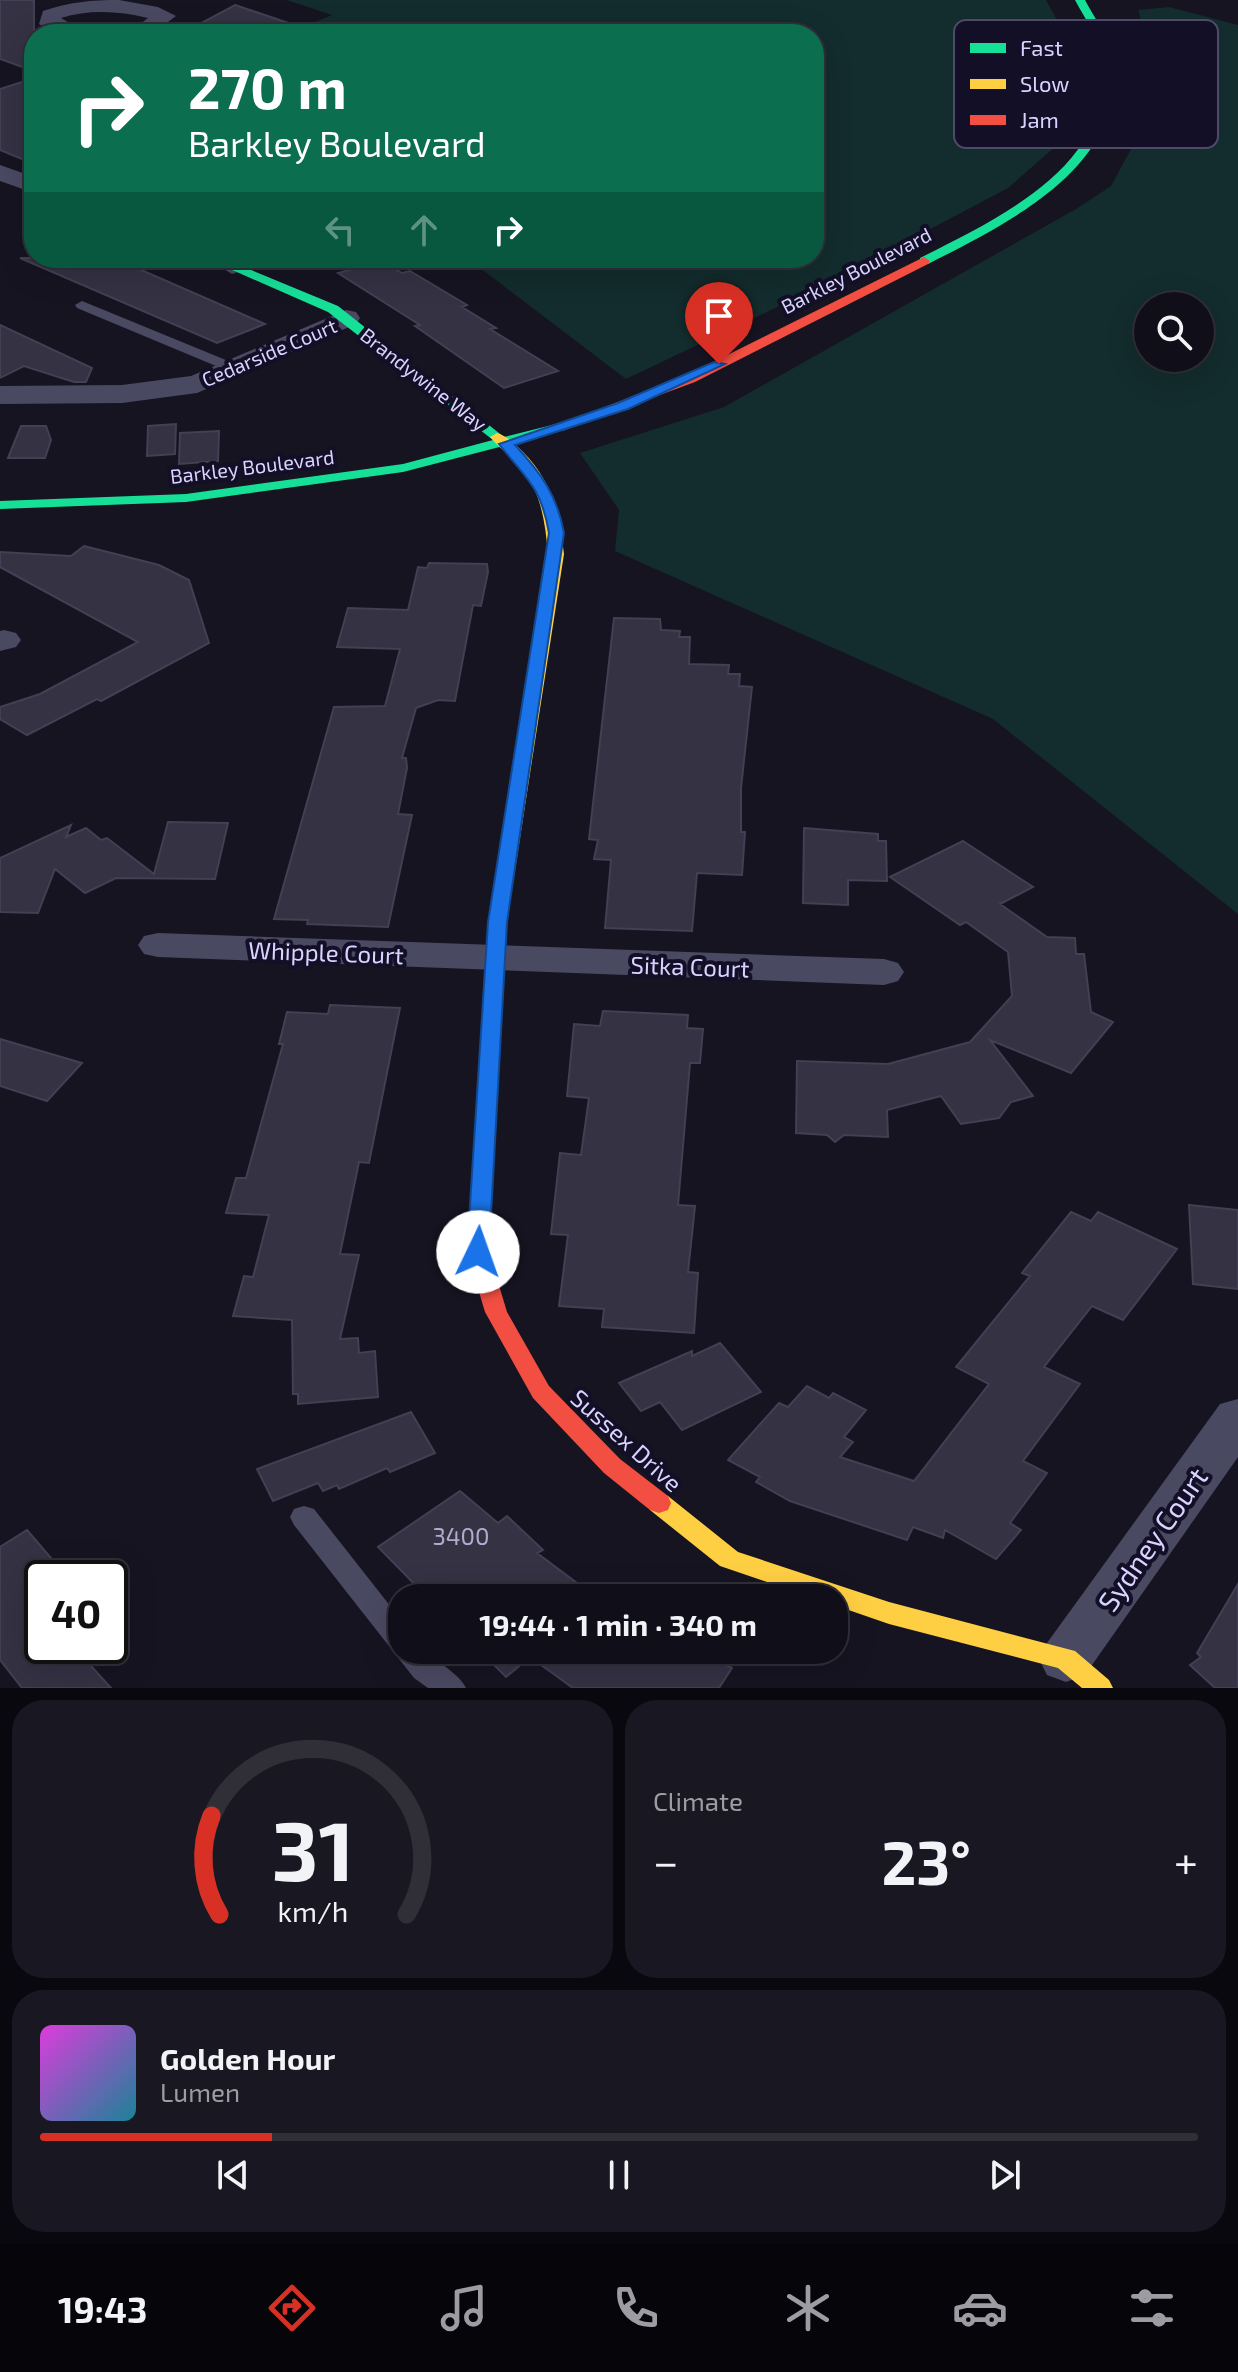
<!DOCTYPE html>
<html lang="en">
<head>
<meta charset="utf-8">
<style>
	:root { --surface:#100f19; --page:#191822; --text:#f1f3f6; --muted:#9c9ca2; --line:#302f38; --accent:#d93025 }
	body { margin:0; font-family:"Exo 2",sans-serif; background:var(--page); color:var(--text); height:100vh; display:flex; flex-direction:column; font-size:30px; white-space:nowrap }
	* { box-sizing:border-box; margin:0 }
	p { font-size:26px; color:var(--muted) }
	.icon { flex:none; width:44px; height:44px; fill:none; stroke:currentColor; stroke-width:2; stroke-linecap:round; stroke-linejoin:round }
	.map { position:relative; height:1688px; overflow:hidden }
	.side { display:flex; flex-direction:column; gap:12px; padding:12px; background:#09080e; flex:1 }
	.side>* { flex:none }
	.banner { position:absolute; left:24px; top:24px; width:800px; height:244px; border-radius:32px; box-shadow:0 8px 32px #0002,0 0 0 2px var(--line); background:#0b6e4f; color:#fff; overflow:hidden }
	.controls { position:absolute; left:1134px; top:292px; display:grid; gap:16px }
	.controls a { display:grid; place-items:center; width:80px; height:80px; border-radius:50%; background:var(--surface); box-shadow:0 8px 32px #0002,0 0 0 2px var(--line); font-size:40px }
	.speed { position:absolute; left:24px; top:1560px; display:flex; gap:16px; font-size:40px; font-weight:700; text-align:center }
	.speed>* { display:grid; place-content:center; width:104px; height:104px; border-radius:50%; background:var(--surface); box-shadow:0 8px 32px #0002,0 0 0 2px var(--line); line-height:1 }
	.speed .limit { border:4px solid #111; border-radius:12px; background:#fff; color:#111 }
	.pin { position:absolute; display:grid; place-items:center; width:68px; height:68px; color:#fff; margin:-82px -34px; border-radius:50% 50% 50% 0; rotate:-45deg; box-shadow:0 0 8px #0007 }
	.pin .icon { rotate:45deg }
	.me { position:absolute; width:88px; margin:-44px; rotate:3deg; stroke-linejoin:round; filter:drop-shadow(0 0 6px #0008) }
	.turn { display:flex; align-items:center; gap:28px; height:168px; padding:0 32px; font-size:36px }
	.turn .icon { width:104px; height:104px; stroke-width:2.5 }
	.turn b { display:block; font-size:56px; line-height:68px }
	.lanes { display:flex; align-items:center; height:76px; padding:0 32px; background:#0003; justify-content:center; gap:40px; direction:ltr }
	.lanes .off { opacity:.35 }
	.big { font-size:60px; font-weight:700; line-height:1.1 }
	.side .tile { flex:1; display:flex; flex-direction:column; justify-content:center; gap:12px; min-width:0; padding:0 28px; border-radius:32px; background:var(--page) }
	.side .dial { align-items:center; gap:0 }
	.dial svg { height:208px; overflow:visible; fill:none; stroke:var(--line); stroke-width:7; stroke-linecap:round; text-anchor:middle }
	.dial text { fill:var(--text); stroke:none }
	.song { display:flex; align-items:center; gap:24px }
	.cover { width:96px; height:96px; border-radius:12px; background:linear-gradient(135deg,hsl(300 70% 55%),hsl(190 70% 35%)) }
	.played { height:8px; border-radius:4px; background:linear-gradient(90deg,var(--accent) 20%,var(--line) 20%) }
	.keys { display:flex; justify-content:space-around; direction:ltr }
	.heat { display:flex; justify-content:space-between; align-items:center; font-size:44px; direction:ltr }
	.side .tiles { flex:1; display:grid; gap:12px; grid-template-columns:1fr 1fr }
	.tile:last-child { grid-column:span 2 }
	.trip { position:absolute; left:388px; top:1584px; width:460px; height:80px; border-radius:32px; background:var(--surface); box-shadow:0 8px 32px #0002,0 0 0 2px var(--line); font-weight:700; line-height:80px; text-align:center }
	.tabs { display:flex; height:128px; justify-content:space-around; align-items:center; background:#06060a; color:var(--muted) }
	.tabs .icon { width:56px; height:56px }
	.tabs .selected { color:var(--accent) }
	.tabs b { font-size:36px; color:var(--text) }
	.map>svg:first-child { display:block }
	.green { fill:#132c2d; fill-rule:evenodd }
	.building { fill:#343243; stroke:#433f54; stroke-width:2 }
	.lines { fill:none; stroke-linecap:round; stroke-linejoin:round }
	.lane { fill:#4a4962; fill-rule:evenodd }
	.street { fill:#4a4962; fill-rule:evenodd }
	.fast { fill:#16e098; fill-rule:evenodd }
	.slow { fill:#ffcf43; fill-rule:evenodd }
	.jam { fill:#f24e42; fill-rule:evenodd }
	.route { fill:#1a73e8; stroke:#114b97; stroke-width:2 }
	.labels { text-anchor:middle; dominant-baseline:central; stroke-width:8; stroke-linejoin:round; paint-order:stroke }
	.far-street-label { font-size:20px; fill:#d9d4ff; stroke:#130f26 }
	.street-label { font-size:24px; fill:#d9d4ff; stroke:#130f26 }
	.near-number-label { font-size:24px; fill:#b0acd0 }
	.near-street-label { font-size:28px; fill:#d9d4ff; stroke:#130f26 }
	.key { fill:#130f26; stroke:#4e4a67; stroke-width:2 }
	.key-label { font-size:22px; fill:#d9d4ff }
</style>
</head>
<body>
<div class="map">
<svg width="1238" height="1688" viewBox="0 0 1238 1688">
	<rect width="100%" height="100%" fill="#161421"/>
	<path class="green" d="M 287,0 L 1046,0 L 1080,62 L 1064,139 L 1008,188 L 834,280 L 626,379 L 467,258 L 814,258 L 814,34 L 286,34 L 332,15 Z
		M 1169,7 L 1238,25 L 1238,914 L 993,719 L 615,551 L 619,510 L 580,453 L 724,407 L 1076,209 L 1111,186 L 1144,125 L 1152,56 L 1138,10 ZM 1200,306 L 1200,358 L 1148,358 L 1148,306 Z"/>
	<path class="building" d="M 0,0 L 34,0 L 34,71 L 0,59 Z
		M 235,5 L 312,31 L 311,34 L 181,34 Z
		M 34,78 L 34,164 L 0,150 L 0,89 Z
		M 20,258 L 114,258 L 265,324 L 217,343 Z
		M 381,261 L 402,273 L 410,271 L 467,305 L 462,307 L 496,328 L 490,329 L 558,371 L 504,388 L 415,326 L 420,325 L 338,273 Z
		M 0,325 L 92,368 L 86,382 L 74,382 L 24,366 L 0,378 Z
		M 176,424 L 175,454 L 147,456 L 148,426 Z
		M 21,426 L 46,426 L 51,440 L 45,458 L 8,458 Z
		M 219,431 L 218,461 L 179,464 L 180,433 Z
		M 84,546 L 159,565 L 189,580 L 209,643 L 101,701 L 97,699 L 27,735 L 0,719 L 0,707 L 40,694 L 138,642 L 0,567 L 0,552 L 71,556 Z
		M 429,563 L 487,564 L 488,572 L 481,606 L 473,605 L 455,701 L 438,700 L 416,708 L 402,758 L 406,758 L 407,768 L 398,814 L 412,815 L 388,927 L 307,924 L 308,920 L 274,919 L 334,707 L 385,706 L 400,649 L 337,647 L 348,608 L 408,610 L 418,567 L 427,568 Z
		M 614,618 L 660,619 L 661,630 L 680,631 L 679,637 L 690,637 L 689,664 L 729,665 L 728,674 L 740,674 L 739,686 L 752,687 L 741,788 L 741,832 L 745,832 L 742,875 L 697,873 L 692,931 L 605,928 L 611,860 L 594,859 L 598,840 L 589,839 Z
		M 168,822 L 228,823 L 215,879 L 116,878 L 85,893 L 55,869 L 38,913 L 0,912 L 0,858 L 71,825 L 66,837 L 86,828 L 101,840 L 107,838 L 154,874 Z
		M 804,828 L 878,834 L 878,841 L 886,841 L 887,881 L 848,880 L 848,905 L 803,903 Z
		M 963,841 L 1033,887 L 1000,904 L 1047,937 L 1075,938 L 1076,954 L 1084,954 L 1091,1012 L 1113,1022 L 1071,1073 L 990,1040 L 1033,1096 L 1011,1102 L 999,1118 L 961,1124 L 941,1096 L 887,1110 L 888,1137 L 844,1135 L 835,1142 L 827,1135 L 796,1133 L 797,1061 L 888,1064 L 970,1042 L 1012,996 L 1008,952 L 966,922 L 960,925 L 890,877 Z
		M 330,1005 L 400,1008 L 369,1163 L 359,1162 L 340,1254 L 359,1255 L 340,1339 L 358,1338 L 359,1353 L 375,1351 L 378,1397 L 298,1404 L 298,1394 L 293,1394 L 292,1320 L 233,1316 L 244,1276 L 253,1277 L 269,1215 L 226,1213 L 236,1178 L 246,1178 L 283,1044 L 279,1044 L 287,1012 L 328,1014 Z
		M 603,1011 L 688,1015 L 687,1028 L 703,1029 L 700,1063 L 690,1063 L 678,1205 L 695,1206 L 688,1272 L 698,1273 L 694,1333 L 602,1327 L 604,1309 L 559,1306 L 568,1235 L 551,1234 L 560,1153 L 581,1155 L 589,1098 L 567,1096 L 574,1024 L 600,1026 Z
		M 0,1039 L 82,1063 L 47,1101 L 0,1086 Z
		M 1189,1205 L 1238,1210 L 1238,1289 L 1193,1284 Z
		M 1071,1212 L 1091,1221 L 1098,1212 L 1177,1249 L 1123,1320 L 1092,1306 L 1044,1367 L 1080,1384 L 1023,1461 L 1047,1473 L 1010,1523 L 1021,1530 L 996,1559 L 945,1530 L 943,1538 L 913,1527 L 907,1540 L 790,1501 L 756,1482 L 760,1477 L 728,1460 L 779,1403 L 788,1407 L 807,1386 L 829,1398 L 833,1393 L 866,1410 L 844,1437 L 853,1442 L 840,1457 L 914,1481 L 989,1384 L 956,1367 L 1030,1276 L 1022,1273 Z
		M 720,1343 L 761,1392 L 682,1430 L 660,1402 L 641,1411 L 619,1383 L 692,1351 L 692,1356 Z
		M 411,1412 L 435,1453 L 390,1472 L 387,1468 L 339,1489 L 337,1485 L 323,1491 L 318,1483 L 273,1501 L 257,1469 Z
		M 460,1491 L 498,1523 L 507,1516 L 543,1550 L 537,1553 L 597,1598 L 428,1598 L 378,1547 Z
		M 27,1530 L 68,1578 L 42,1578 L 42,1646 L 73,1646 L 111,1688 L 22,1688 L 0,1660 L 0,1547 Z
		M 1238,1584 L 1238,1688 L 1215,1688 L 1190,1665 L 1201,1657 L 1197,1653 Z
		M 479,1650 L 694,1650 L 732,1668 L 719,1688 L 573,1688 L 530,1657 L 506,1677 Z"/>
	<g class="lines">
		<path class="lane" d="M 82,301 L 238,365 L 240,368 L 238,371 L 228,371 L 77,308 L 75,305 Z
			M 304,1506 L 314,1509 L 402,1621 L 402,1650 L 426,1650 C 438,1664 458,1672 466,1688 L 428,1688 L 414,1678 L 294,1525 L 290,1517 L 294,1509 Z"/>
		<path class="street" d="M 119,0 L 158,7 L 176,16 L 152,34 L 127,34 L 148,18 C 119,11 89,9 61,18 L 88,34 L 57,34 L 39,24 L 43,11 C 69,2 92,0 119,0 Z
			M 0,165 L 34,177 L 34,193 L 0,181 Z
			M 229,258 L 265,258 L 261,264 L 232,274 L 219,266 Z
			M 346,310 L 356,312 L 360,318 L 356,324 L 197,393 L 122,403 L 0,404 L 0,386 L 122,385 L 191,376 Z
			M 4,630 L 16,633 L 21,640 L 16,647 L 0,651 L 0,631 Z
			M 158,933 L 884,959 L 898,963 L 904,972 L 898,981 L 884,985 L 158,957 L 144,954 L 138,945 L 144,936 Z
			M 1238,1399 L 1238,1457 L 1085,1675 L 1066,1682 L 1047,1675 L 1039,1659 L 1047,1643 L 1220,1404 Z"/>
		<path class="fast" d="M 1075,0 L 1085,0 C 1095,19 1110,39 1113,61 C 1127,167 1006,224 928,264 L 920,264 L 920,258 C 997,219 1114,166 1103,61 C 1100,40 1085,19 1075,0 Z
			M 205,258 L 222,258 L 338,306 L 504,437 L 560,423 L 567,427 L 565,430 L 403,472 L 186,502 L 0,509 L 0,501 L 186,494 L 403,464 L 493,440 L 328,312 Z"/>
		<path class="slow" d="M 497,433 C 507,436 515,444 522,451 C 552,480 559,514 564,554 L 507,922 L 505,965 L 495,971 L 485,965 L 489,922 L 548,554 C 545,521 541,489 518,464 C 509,454 498,447 490,437 Z
			M 659,1493 L 668,1496 L 738,1552 L 889,1602 L 1075,1651 L 1109,1680 L 1113,1688 L 1082,1688 L 1058,1668 L 889,1624 L 834,1605 L 834,1598 L 814,1598 L 720,1566 L 650,1510 L 647,1503 L 650,1496 Z"/>
		<path class="jam" d="M 924,257 L 930,261 L 928,264 L 695,382 L 565,430 L 560,431 L 553,427 L 685,376 Z
			M 495,959 L 505,965 L 489,1252 L 507,1312 L 549,1386 L 620,1459 L 668,1496 L 671,1503 L 668,1510 L 659,1513 L 650,1510 L 604,1473 L 533,1398 L 485,1312 L 467,1252 L 485,965 Z"/>
	</g>
	<path class="route" d="M 714,362 L 725,364 L 628,409 L 515,445 C 541,473 557,495 564,533 L 507,922 L 489,1252 L 478,1260 L 467,1252 L 488,922 L 549,533 C 541,486 526,479 499,444 L 618,403 Z"/>
	<g class="labels">
		<g class="far-street-label">
			<text transform="translate(856 270) rotate(-27)">Barkley Boulevard</text>
			<text transform="translate(269 352) rotate(-23)">Cedarside Court</text>
			<text transform="translate(424 379) rotate(38)">Brandywine Way</text>
			<text transform="translate(252 466) rotate(-7)">Barkley Boulevard</text>
		</g>
		<g class="street-label">
			<text transform="translate(326 952) rotate(2)">Whipple Court</text>
			<text transform="translate(690 966) rotate(2)">Sitka Court</text>
			<text transform="translate(627 1440) rotate(42)">Sussex Drive</text>
		</g>
		<g class="near-number-label">
			<text x="461" y="1535">3400</text>
		</g>
		<g class="near-street-label">
			<text transform="translate(1152 1539) rotate(-55)">Sydney Court</text>
		</g>
	</g>
	<rect x="954" y="20" width="264" height="128" rx="12" class="key"/>
	<rect x="970" y="43" width="36" height="10" fill="#16e098"/>
	<rect x="970" y="79" width="36" height="10" fill="#ffcf43"/>
	<rect x="970" y="115" width="36" height="10" fill="#f24e42"/>
	<g class="key-label">
		<text x="1020" y="56">Fast</text>
		<text x="1020" y="92">Slow</text>
		<text x="1020" y="128">Jam</text>
	</g>
</svg>
<div class="controls">
<a><svg class="icon" aria-label="search" viewBox="0 0 24 24"><circle cx="10" cy="10" r="6"/><path d="M15 15l6 6"/></svg></a>
</div>
<div class="speed"><div class="limit">40</div></div>
<div class="pin" style="left:719px;top:364px;background:#d93025"><svg class="icon" aria-label="arrive" viewBox="0 0 24 24"><path d="M6 21V4h12l-3 4 3 4H6"/></svg></div>
<svg class="me" style="left:478px;top:1252px" viewBox="-20 -20 40 40"><circle r="19" fill="#fff"/><path d="M0-13L10 11 0 6-10 11z" fill="#1a73e8"/></svg>
<div class="trip">19:44 · 1 min · 340 m</div>
<div class="banner">
<div class="turn"><svg class="icon" aria-label="right" viewBox="0 0 24 24"><path d="M7 20v-9h11M14 6l5 5-5 5"/></svg><div><b>270 m</b>Barkley Boulevard</div></div>
<div class="lanes"><svg class="icon off" aria-label="left" viewBox="0 0 24 24"><path d="M17 20v-9H6M10 6l-5 5 5 5"/></svg><svg class="icon off" aria-label="ahead" viewBox="0 0 24 24"><path d="M12 20V5M6 11l6-6 6 6"/></svg><svg class="icon" aria-label="right" viewBox="0 0 24 24"><path d="M7 20v-9h11M14 6l5 5-5 5"/></svg></div>
</div>
</div>
<section class="side">
<div class="tiles">
<div class="tile dial"><svg viewBox="0 0 100 80">
<path d="M14 69A42 42 0 1 1 86 69"/>
<path d="M14 69A42 42 0 0 1 11 31" stroke="#d93025"/>
<text x="50" y="56" font-size="32" font-weight="700">31</text>
<text x="50" y="72" font-size="11">km/h</text>
</svg></div>
<div class="tile"><p>Climate</p>
<div class="heat"><a>−</a><b class="big">23°</b><a>+</a></div>
</div>
<div class="tile">
<div class="song"><i class="cover"></i><div><b>Golden Hour</b><p>Lumen</p></div></div>
<div class="played"></div>
<div class="keys"><svg class="icon" aria-label="previous" viewBox="0 0 24 24"><path d="M18 5L8 12l10 7zM5 5v14"/></svg><svg class="icon" aria-label="pause" viewBox="0 0 24 24"><path d="M8 5v14M16 5v14"/></svg><svg class="icon" aria-label="next" viewBox="0 0 24 24"><path d="M6 5l10 7-10 7zM19 5v14"/></svg></div>
</div>
</div>
</section>
<nav class="tabs">
<b>19:43</b>
<svg class="icon selected" aria-label="directions" viewBox="0 0 24 24"><path d="M12 3l9 9-9 9-9-9zM9 14v-3h6M13 9l2 2-2 2"/></svg>
<svg class="icon" aria-label="music" viewBox="0 0 24 24"><path d="M9 18V5l10-2v13"/><circle cx="6" cy="18" r="3"/><circle cx="16" cy="16" r="3"/></svg>
<svg class="icon" aria-label="phone" viewBox="0 0 24 24"><path d="M5 4h4l2 5-3 2q2 4 5 5l2-3 5 2v4C11 20 4 13 5 4z"/></svg>
<svg class="icon" aria-label="climate" viewBox="0 0 24 24"><path d="M12 3v18M4 7l16 10M4 17L20 7"/></svg>
<svg class="icon" aria-label="car" viewBox="0 0 24 24"><path d="M5 17H2v-5l4-1 3-4h7l3 4 3 1v5h-3M9 17h6M6 11h13"/><circle cx="7" cy="17" r="2"/><circle cx="17" cy="17" r="2"/></svg>
<svg class="icon" aria-label="filters" viewBox="0 0 24 24"><path d="M4 7h16M4 17h16"/><circle cx="9" cy="7" r="2"/><circle cx="15" cy="17" r="2"/></svg>
</nav>
</body>
</html>
